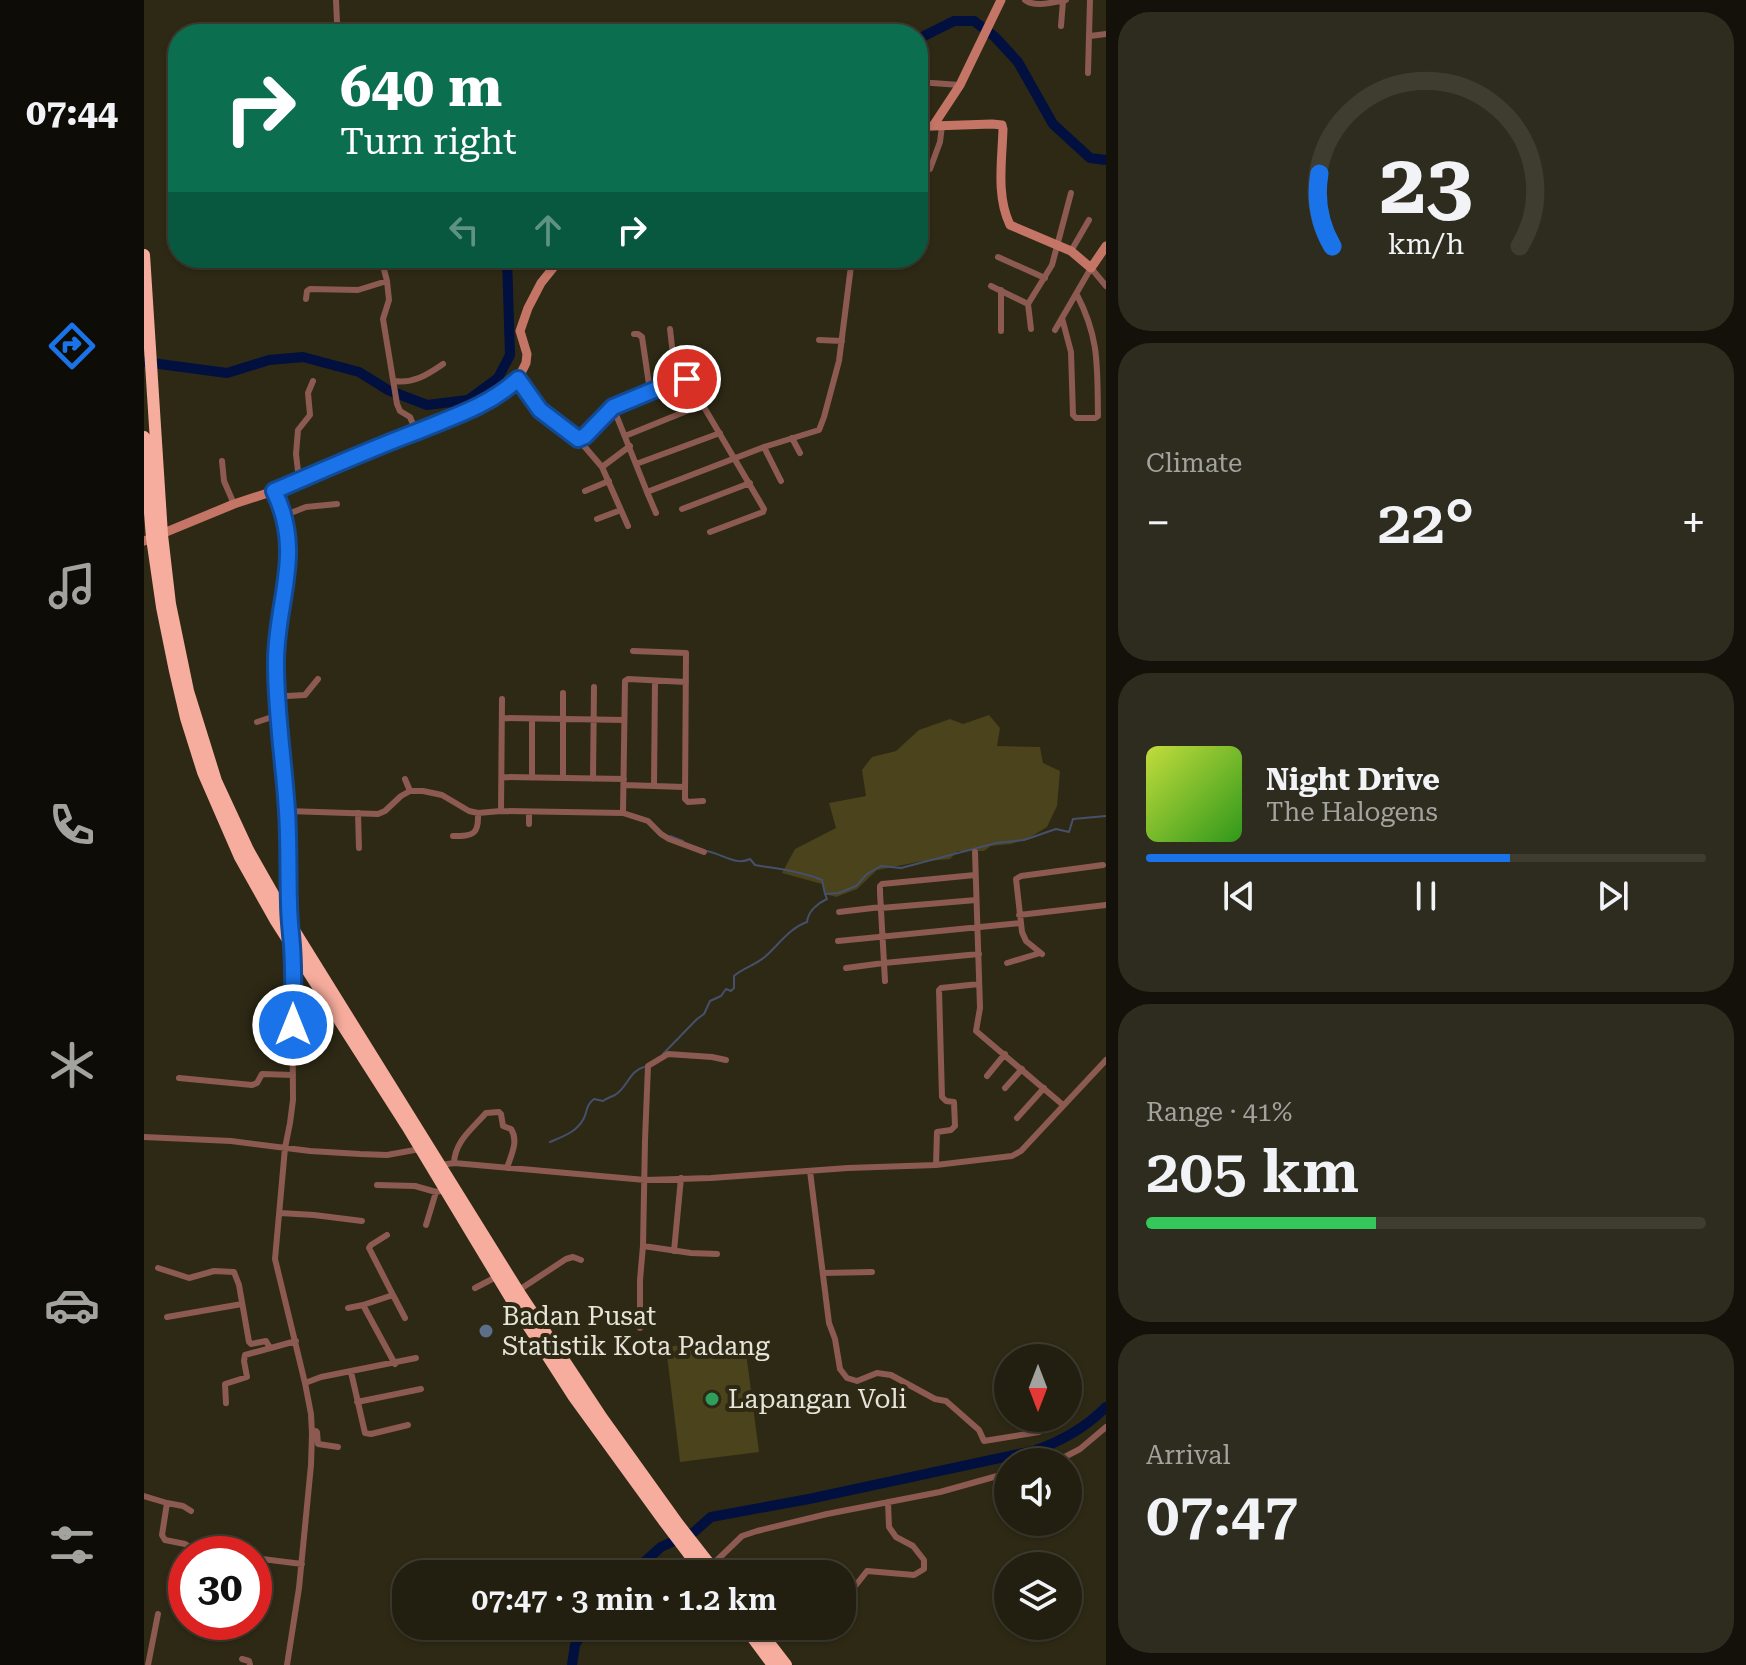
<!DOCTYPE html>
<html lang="en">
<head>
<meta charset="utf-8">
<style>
	:root { --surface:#221f10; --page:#2e2c1e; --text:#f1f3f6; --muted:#a2a29f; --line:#3f3d30; --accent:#1a73e8 }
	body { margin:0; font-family:"Roboto Serif",serif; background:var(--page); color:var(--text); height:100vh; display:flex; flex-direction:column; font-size:30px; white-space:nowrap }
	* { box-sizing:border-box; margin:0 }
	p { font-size:26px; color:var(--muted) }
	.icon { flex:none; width:44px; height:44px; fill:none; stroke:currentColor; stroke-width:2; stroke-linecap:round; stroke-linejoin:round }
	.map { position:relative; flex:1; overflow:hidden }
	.sheet { display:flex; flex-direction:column; gap:12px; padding:12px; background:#131109; width:640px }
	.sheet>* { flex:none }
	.guide { position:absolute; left:24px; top:24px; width:760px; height:244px; border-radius:32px; box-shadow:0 2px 6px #0004,0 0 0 2px var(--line); background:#0b6e4f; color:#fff; overflow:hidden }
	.needle { width:52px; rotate:180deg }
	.controls { position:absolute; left:850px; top:1344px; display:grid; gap:16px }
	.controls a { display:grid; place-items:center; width:88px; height:88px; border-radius:50%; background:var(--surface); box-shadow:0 2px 6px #0004,0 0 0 2px var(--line); font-size:40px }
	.speed { position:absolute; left:24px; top:1536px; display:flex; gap:16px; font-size:40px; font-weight:700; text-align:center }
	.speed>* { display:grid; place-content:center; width:104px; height:104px; border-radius:50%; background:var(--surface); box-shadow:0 2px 6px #0004,0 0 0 2px var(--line); line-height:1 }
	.speed .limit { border:12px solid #d22; background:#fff; color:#111 }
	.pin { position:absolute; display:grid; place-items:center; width:68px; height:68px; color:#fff; margin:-34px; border:4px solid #fff; border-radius:50%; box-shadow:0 2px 8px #0007 }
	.me { position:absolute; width:88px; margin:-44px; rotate:0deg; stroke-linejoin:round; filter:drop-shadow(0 0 6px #0008) }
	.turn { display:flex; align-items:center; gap:28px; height:168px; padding:0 40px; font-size:36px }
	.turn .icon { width:104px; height:104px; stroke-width:2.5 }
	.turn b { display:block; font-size:56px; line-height:68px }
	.lanes { display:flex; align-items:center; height:76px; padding:0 40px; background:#0003; justify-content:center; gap:40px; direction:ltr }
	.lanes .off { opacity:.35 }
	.big { font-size:60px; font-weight:600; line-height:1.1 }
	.sheet .tile { flex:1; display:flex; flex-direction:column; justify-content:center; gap:12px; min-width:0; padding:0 28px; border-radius:32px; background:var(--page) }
	.sheet .dial { align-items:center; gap:0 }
	.dial svg { height:208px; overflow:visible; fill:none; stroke:var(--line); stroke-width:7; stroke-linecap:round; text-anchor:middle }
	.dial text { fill:var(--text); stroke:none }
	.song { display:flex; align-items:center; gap:24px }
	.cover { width:96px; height:96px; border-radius:12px; background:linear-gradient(135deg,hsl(70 70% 55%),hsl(110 70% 35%)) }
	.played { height:8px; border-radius:4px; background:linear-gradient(90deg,var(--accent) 65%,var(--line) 65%) }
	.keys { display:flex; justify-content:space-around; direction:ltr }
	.heat { display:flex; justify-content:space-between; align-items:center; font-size:44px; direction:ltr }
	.charge { height:12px; border-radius:6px; background:linear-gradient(90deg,#34c759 41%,var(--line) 0) }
	.trip { position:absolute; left:248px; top:1560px; width:464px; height:80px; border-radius:32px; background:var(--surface); box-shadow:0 2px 6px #0004,0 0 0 2px var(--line); font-weight:600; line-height:80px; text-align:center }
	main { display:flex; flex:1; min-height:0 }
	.dock { display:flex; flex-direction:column; width:144px; justify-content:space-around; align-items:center; background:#0e0c06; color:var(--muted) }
	.dock .icon { width:56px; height:56px }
	.dock .active { color:var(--accent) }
	.dock b { font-size:36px; color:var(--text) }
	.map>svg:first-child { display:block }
	.green { fill:#4a431b }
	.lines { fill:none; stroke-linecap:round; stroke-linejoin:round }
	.stream { stroke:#46506c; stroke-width:2 }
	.river { stroke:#01103e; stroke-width:10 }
	.street { stroke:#8c5a50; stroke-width:6 }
	.secondary { stroke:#c47565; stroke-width:9 }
	.highway { stroke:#f7ad9d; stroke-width:12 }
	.route-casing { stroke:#114b97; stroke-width:20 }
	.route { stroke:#1a73e8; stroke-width:14 }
	.service-dot { fill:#5c6f8a; stroke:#2d2915; stroke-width:3 }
	.leisure-dot { fill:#2e9e5b; stroke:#2d2915; stroke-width:3 }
	.labels { text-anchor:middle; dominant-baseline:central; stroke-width:8; stroke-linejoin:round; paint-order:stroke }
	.poi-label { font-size:26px; fill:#e6e4d8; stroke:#2d2915; text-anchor:start }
</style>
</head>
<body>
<main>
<nav class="dock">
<b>07:44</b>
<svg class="icon active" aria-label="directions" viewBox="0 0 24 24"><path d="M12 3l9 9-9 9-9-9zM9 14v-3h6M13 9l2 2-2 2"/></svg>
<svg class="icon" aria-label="music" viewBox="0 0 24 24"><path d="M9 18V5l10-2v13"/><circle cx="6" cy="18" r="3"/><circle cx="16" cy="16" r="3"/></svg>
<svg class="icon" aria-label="phone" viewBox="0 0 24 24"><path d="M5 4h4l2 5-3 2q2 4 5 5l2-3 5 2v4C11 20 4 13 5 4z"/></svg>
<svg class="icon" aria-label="climate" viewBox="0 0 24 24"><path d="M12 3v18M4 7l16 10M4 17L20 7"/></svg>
<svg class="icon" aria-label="car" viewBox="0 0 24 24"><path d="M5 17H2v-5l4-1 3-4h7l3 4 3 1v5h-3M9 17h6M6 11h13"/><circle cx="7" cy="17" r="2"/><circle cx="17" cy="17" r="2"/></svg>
<svg class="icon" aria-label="filters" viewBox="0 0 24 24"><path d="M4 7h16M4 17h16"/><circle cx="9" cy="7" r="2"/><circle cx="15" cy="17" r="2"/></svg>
</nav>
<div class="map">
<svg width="962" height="1665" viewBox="0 0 962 1665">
	<rect width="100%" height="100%" fill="#2d2915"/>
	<path class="green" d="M 845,715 L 856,728 L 853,746 L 896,747 L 899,763 L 916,771 L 913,806 L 903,827 L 883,839 L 867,844 L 847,846 L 840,851 L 814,851 L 806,859 L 774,862 L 733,870 L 713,889 L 692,897 L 681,894 L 678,884 L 638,873 L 651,849 L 692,828 L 685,803 L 722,796 L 718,770 L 728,757 L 752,751 L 775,730 L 806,719 L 819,724 Z
		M 600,1337 L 615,1452 L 536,1462 L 522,1347 Z"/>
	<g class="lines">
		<path class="stream" d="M 526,836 L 539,841
			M 563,851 C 578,854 592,866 606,859 L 611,865 C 634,869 656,871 678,880 L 681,894
			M 519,1054 L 553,1019 L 560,1014 L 566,1001 L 577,996 L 582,989 L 587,991 L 590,988 L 590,976 C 600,967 613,965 623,955 C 636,943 646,928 663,922 C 664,911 674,903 683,899 L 681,894 L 695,893 L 712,886 L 723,874 L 737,866 L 757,868 L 852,843 L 880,840 L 912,829 L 925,832 L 929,819 L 962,816
			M 406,1142 C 420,1136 433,1132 440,1118 C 444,1109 442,1105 450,1099 L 459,1101 C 463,1098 467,1097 471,1095 C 484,1087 485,1071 500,1067"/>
		<path class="river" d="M 774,39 L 810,21 L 830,21 L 851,37 L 874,62 L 909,124 L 946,158 L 962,160
			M 0,362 L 83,373 L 125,360 L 159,357 L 215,372 L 244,390 L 283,405 L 324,400 L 354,378 L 366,355 L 363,258
			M 487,1574 L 517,1547 L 550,1532 L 567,1517 L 665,1499 L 889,1451 C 916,1442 942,1427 962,1407
			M 428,1665 L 431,1645 L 442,1626"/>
		<path class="street" d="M 192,0 L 193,22 L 196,29 L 222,34
			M 881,0 C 892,8 909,2 922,0
			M 917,26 L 919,1
			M 946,36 L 962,34
			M 944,73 L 946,0
			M 774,82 L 816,85
			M 786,169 L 796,142 L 798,126
			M 927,251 L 945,220
			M 854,257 L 901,278
			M 237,258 L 243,281 L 245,300 L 239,319 L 253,404 L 256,411 L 266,417 L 272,431
			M 847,286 L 884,304 L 908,265 L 927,193
			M 162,299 L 163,291 L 166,289 L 214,290 L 243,281
			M 884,304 L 887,329
			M 918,318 L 927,352 L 929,415 L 932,418 L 951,418 L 954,416 C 953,368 956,339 933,295
			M 526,329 L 532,381
			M 911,330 L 947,268 L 962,286
			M 857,331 L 857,290
			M 490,334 L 494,334 L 498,337 L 506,391
			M 675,340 L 698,341
			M 374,379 L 396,410 L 434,439 C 448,433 455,418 467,409 C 478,401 532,378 544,380 L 620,509 L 619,512 L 566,532
			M 250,381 C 270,384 284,374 299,364
			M 469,407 L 503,492 L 620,447 L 675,430 L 680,417 L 695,361 L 708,258
			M 481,436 L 560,404
			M 648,438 L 656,453
			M 434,439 L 458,467 L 484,526
			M 620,447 L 637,481
			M 78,461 L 80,481 L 90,504
			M 492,464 L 576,433
			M 458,467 L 486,446
			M 155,480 L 152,454 L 154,430 L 166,415 L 164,393 L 169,381
			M 130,491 C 161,553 131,603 132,665 C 132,714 140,763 143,811 C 145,846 144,881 145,915
			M 441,491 L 465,481
			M 503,492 L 512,513
			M 538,509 L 606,483
			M 139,516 L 162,507 L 193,504
			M 453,519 L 477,510
			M 489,651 L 542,653 L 541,799 L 544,802 L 559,801
			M 419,693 L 419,778
			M 134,700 L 143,696 L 161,695 L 174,679
			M 358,718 L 480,720
			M 388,719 L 388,778
			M 113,722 L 134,715
			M 358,777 L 480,779
			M 261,779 L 266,791
			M 449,779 L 450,687
			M 480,785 L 540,787
			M 510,786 L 511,681
			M 143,811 L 234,814 L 241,811 L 257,796 L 266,791 L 279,791 L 298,795 L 325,811 L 334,813 L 357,811 L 479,813 L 481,681 L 484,679 L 542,682
			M 357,811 L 358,699
			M 385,812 L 385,824
			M 214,813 L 215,848
			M 479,813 L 504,821 L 517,834 L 525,839 L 560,852
			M 309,836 C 329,836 335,835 334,813
			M 831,852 L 836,1008 L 832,1031 L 919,1105
			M 831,875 L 738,884 L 736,886 L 736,893 L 740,963 L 835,954
			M 737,908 L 832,900
			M 695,912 L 737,907
			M 875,915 L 962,905
			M 694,941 L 876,923
			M 898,954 L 882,941 L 878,932 L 872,879 L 877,876 L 959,865
			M 863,963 L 896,953
			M 702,968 L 740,963 L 741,981
			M 843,1076 L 861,1054
			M 35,1078 L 108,1085 L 113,1083 L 118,1074 L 149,1075
			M 861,1088 L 878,1069
			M 873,1118 L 900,1088
			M 0,1137 L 87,1141 L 166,1151 L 216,1154 L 243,1155 L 276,1149
			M 310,1163 C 311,1141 328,1129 342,1113 L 355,1112 L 357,1114 L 359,1126 L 367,1129 C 375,1141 367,1155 363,1168
			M 297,1165 L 310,1163 L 501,1180 L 567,1178 L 704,1168 L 792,1165 L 868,1156 L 877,1151 L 962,1060
			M 792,1165 L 793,1132 L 807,1130 L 811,1126 L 810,1102 L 802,1101 L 798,1097 L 795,990 L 797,988 L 835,984
			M 666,1171 L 685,1323 L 691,1339 L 696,1369 L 703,1378 L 713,1381 L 733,1373 L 747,1375 L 791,1399 L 802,1401 L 835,1430 L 840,1441 L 895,1432
			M 233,1185 L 271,1186 L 292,1192 L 301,1190
			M 136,1213 L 170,1215 L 218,1221
			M 282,1225 L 292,1192
			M 243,1235 L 227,1245 L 225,1248 L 249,1295 L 219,1305 L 251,1364
			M 530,1251 L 537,1178
			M 573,1254 L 547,1253 L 499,1246 L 501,1140 L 504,1066 L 524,1054 L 568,1057 L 582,1060
			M 14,1268 L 45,1278 L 70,1271 L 90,1272 L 95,1285 L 105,1342 L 107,1344 L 122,1341 L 126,1348
			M 679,1273 L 728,1272
			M 331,1288 L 354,1276
			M 375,1290 L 422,1259 L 429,1257 L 437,1260
			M 249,1295 L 261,1318
			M 204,1308 L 219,1305
			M 23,1317 L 98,1304
			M 496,1328 L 496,1280 L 499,1246
			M 207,1372 L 221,1433 L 227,1434 L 264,1425
			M 161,1383 L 177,1377 L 272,1358
			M 213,1402 L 277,1389
			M 82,1403 L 81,1384 L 103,1377 L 100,1361 L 101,1355 L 152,1341
			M 168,1434 L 172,1431 L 173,1432 L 174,1444 L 194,1447
			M 911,1462 L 936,1449 L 962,1427
			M 0,1496 L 23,1503 L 18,1535 L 21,1540 L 41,1544 L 54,1552 L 77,1554
			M 23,1503 L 39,1506 L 47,1511
			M 110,1558 L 158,1564
			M 567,1566 L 598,1536 L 613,1531 L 683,1514 L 796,1492 L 864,1473
			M 584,1574 L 592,1571 L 609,1572 L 631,1565 L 662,1574
			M 698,1584 L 712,1585 L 723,1571 L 770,1575 L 780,1569 L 780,1560 L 769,1546 L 752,1537 L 745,1527 L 744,1502
			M 98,1659 L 105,1661 L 106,1665
			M 4,1665 L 14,1614
			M 143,1665 L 155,1588 L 167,1465 L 168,1434 L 167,1414 L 161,1383 L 131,1259 L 141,1148 L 146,1123 L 149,1100 L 148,950"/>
		<path class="secondary" d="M 789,126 L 848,124 L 858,125 L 859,129 C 858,161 852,196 866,225 L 927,251 L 947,268 L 962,246
			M 774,127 L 789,126 L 816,85 L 857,0
			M 0,541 L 90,504 L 130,491 L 272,431 L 302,421 L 329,410 L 366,387 L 374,379 L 382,363 L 383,354 L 376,331 L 384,308 L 397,283 L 417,258"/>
		<path class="highway" d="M 0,255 L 18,535 L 26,604 L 44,691 L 72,781 L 104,850 L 146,924 L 374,1291 L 458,1418 L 534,1524 L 573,1574
			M 0,437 L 8,538 L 18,607 L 31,671 L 42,718 L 59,772 L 96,857 L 132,921 L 263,1126 L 369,1302 L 430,1397 L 520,1521 L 560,1574
			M 600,1626 L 629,1665
			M 612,1626 L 642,1665"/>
	</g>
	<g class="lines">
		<defs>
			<path id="route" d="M 149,1025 C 149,999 150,972 148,946 C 147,932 145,918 145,903 C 144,873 145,842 143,811 C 140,763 132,714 132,665 C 131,602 161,554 130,491 C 177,471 224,450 272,432 C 308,417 345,406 374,379 L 396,410 L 434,439 L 441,436 L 469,407 L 532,381 L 543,379"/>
		</defs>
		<use href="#route" class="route-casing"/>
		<use href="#route" class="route"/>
	</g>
	<circle class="service-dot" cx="342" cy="1331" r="8"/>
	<circle class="leisure-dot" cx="568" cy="1399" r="8"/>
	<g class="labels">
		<g class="poi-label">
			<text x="358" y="1316">Badan Pusat<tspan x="358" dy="30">Statistik Kota Padang</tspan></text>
			<text x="584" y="1399">Lapangan Voli</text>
		</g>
	</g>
</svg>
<div class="controls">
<a><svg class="needle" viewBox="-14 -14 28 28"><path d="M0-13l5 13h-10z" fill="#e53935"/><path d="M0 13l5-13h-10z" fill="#a2a29f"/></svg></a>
<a><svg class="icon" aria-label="sound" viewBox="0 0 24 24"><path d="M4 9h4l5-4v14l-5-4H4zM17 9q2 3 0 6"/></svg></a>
<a><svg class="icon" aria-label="layers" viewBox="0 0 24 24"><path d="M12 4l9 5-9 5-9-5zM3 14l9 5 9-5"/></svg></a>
</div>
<div class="speed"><div class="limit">30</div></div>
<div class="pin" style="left:543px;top:379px;background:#d93025"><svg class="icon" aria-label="arrive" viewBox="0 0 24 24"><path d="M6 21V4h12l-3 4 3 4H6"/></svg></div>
<svg class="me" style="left:149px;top:1025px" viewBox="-20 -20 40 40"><circle r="17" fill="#1a73e8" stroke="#fff" stroke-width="3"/><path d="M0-11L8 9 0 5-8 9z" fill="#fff"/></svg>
<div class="trip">07:47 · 3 min · 1.2 km</div>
<div class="guide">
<div class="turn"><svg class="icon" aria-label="right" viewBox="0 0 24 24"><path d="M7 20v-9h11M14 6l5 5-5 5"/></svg><div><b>640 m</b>Turn right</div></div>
<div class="lanes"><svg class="icon off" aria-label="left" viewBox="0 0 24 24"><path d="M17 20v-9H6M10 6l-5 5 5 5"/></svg><svg class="icon off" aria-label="ahead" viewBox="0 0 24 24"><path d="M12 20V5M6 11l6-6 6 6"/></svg><svg class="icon" aria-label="right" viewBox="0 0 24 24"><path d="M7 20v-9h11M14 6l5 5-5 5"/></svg></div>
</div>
</div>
<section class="sheet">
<div class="tile dial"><svg viewBox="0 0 100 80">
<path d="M14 69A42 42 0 1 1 86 69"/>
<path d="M14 69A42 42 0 0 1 9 41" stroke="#1a73e8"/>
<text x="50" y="56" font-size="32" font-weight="700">23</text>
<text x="50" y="72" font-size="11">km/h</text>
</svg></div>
<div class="tile"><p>Climate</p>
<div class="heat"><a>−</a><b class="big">22°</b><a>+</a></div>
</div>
<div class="tile">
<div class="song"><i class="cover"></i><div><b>Night Drive</b><p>The Halogens</p></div></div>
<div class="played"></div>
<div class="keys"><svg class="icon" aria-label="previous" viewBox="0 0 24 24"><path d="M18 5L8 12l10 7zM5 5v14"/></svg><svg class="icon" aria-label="pause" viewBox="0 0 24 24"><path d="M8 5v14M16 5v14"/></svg><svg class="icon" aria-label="next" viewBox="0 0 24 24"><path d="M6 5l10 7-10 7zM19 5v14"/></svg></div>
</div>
<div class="tile"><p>Range · 41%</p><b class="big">205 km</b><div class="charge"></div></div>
<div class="tile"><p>Arrival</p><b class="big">07:47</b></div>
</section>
</main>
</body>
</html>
